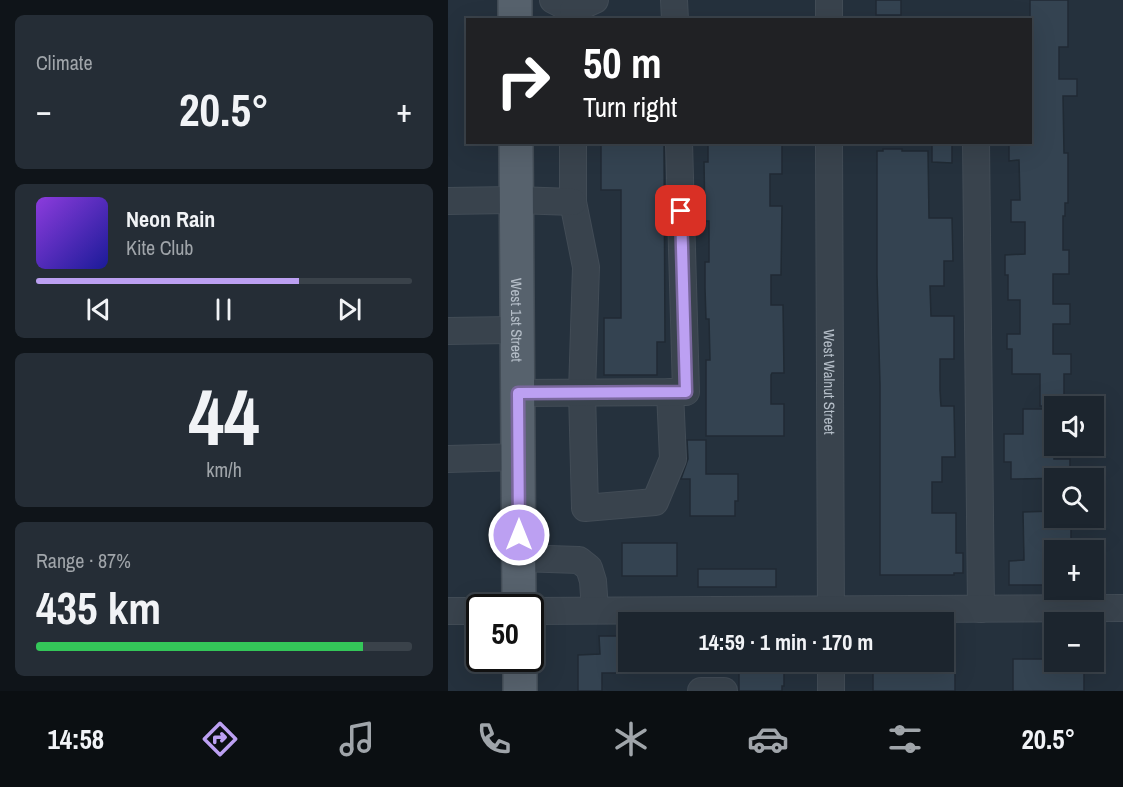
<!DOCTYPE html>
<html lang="en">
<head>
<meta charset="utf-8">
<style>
	:root { --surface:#1c252e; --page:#252d36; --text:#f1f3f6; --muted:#a0a5aa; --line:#3a424a; --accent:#bca0f2 }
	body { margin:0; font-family:"Archivo Narrow",sans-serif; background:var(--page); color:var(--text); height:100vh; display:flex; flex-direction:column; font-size:22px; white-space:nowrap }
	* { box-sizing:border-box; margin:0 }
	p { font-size:20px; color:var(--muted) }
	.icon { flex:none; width:33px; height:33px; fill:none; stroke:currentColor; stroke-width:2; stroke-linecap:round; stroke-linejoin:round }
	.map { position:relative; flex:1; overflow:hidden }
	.drawer { display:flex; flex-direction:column; gap:15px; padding:15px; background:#0f1419; width:448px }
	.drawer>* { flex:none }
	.top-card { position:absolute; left:18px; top:18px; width:566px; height:126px; border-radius:0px; box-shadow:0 6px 24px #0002,0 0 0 2px var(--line); background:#202124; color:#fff; overflow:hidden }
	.tools { position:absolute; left:596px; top:396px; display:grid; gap:12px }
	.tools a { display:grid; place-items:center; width:60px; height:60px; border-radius:0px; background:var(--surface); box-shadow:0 6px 24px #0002,0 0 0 2px var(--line); font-size:30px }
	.speed { position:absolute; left:18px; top:594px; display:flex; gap:12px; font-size:30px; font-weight:700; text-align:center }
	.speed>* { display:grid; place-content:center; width:78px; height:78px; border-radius:50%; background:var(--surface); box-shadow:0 6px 24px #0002,0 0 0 2px var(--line); line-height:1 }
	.speed .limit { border:3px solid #111; border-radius:9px; background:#fff; color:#111 }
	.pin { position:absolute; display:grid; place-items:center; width:51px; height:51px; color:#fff; margin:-26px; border-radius:12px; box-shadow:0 3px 9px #0006 }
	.me { position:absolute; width:66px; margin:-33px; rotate:0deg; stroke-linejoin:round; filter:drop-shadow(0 0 4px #0008) }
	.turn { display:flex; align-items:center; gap:21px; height:126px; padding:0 18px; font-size:27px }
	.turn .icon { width:78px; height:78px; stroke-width:2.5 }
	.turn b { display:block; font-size:42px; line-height:51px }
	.big { font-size:45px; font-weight:700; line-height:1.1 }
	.drawer .tile { flex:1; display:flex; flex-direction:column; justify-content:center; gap:9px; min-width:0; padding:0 21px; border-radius:9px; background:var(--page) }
	.drawer .dial { align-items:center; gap:0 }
	.dial b { font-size:78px; line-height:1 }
	.song { display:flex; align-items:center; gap:18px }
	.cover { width:72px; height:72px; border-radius:9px; background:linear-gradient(135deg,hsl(270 70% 55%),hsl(240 70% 35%)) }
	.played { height:6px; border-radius:3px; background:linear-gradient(90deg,var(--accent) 70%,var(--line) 70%) }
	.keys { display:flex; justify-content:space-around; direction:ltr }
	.heat { display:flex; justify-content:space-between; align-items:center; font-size:33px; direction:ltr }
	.charge { height:9px; border-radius:4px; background:linear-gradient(90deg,#34c759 87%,var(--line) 0) }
	.trip { position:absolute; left:170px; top:612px; width:336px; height:60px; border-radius:0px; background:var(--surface); box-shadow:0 6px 24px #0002,0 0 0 2px var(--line); font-weight:700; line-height:60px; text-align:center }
	.tab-bar { display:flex; height:96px; justify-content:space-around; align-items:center; background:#0b0f12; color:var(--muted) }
	.tab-bar .icon { width:42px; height:42px }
	.tab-bar .selected { color:var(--accent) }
	.tab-bar b { font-size:27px; color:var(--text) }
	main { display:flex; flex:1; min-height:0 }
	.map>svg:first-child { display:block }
	.building { fill:#344351; stroke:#202a34; stroke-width:1.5 }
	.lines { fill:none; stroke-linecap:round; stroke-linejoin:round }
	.minor-casing { stroke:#424c56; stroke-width:28 }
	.major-casing { stroke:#424c56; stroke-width:36 }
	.minor { stroke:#39434d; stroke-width:26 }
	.major { stroke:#57626d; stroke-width:33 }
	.route-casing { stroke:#7a689d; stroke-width:15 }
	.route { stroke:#bca0f2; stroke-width:10 }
	.labels { text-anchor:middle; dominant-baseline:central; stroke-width:6; stroke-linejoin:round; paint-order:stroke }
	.street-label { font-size:15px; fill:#b5bec8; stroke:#1e2832 }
</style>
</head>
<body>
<main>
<section class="drawer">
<div class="tile"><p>Climate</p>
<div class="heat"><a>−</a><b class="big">20.5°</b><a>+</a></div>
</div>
<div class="tile">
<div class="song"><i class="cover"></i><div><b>Neon Rain</b><p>Kite Club</p></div></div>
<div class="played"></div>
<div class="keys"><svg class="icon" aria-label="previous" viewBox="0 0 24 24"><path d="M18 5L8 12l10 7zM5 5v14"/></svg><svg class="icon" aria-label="pause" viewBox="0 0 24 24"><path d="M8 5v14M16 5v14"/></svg><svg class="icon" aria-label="next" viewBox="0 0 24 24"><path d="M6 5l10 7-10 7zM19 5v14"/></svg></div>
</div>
<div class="tile dial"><b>44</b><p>km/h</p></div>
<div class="tile"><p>Range · 87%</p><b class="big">435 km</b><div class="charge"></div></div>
</section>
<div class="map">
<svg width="675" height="691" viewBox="0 0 675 691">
	<rect width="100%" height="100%" fill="#25313d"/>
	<path class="building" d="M 428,0 L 453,0 L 453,15 L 428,15 Z
		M 582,0 L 620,0 L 620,47 L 611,47 L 611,79 L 629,79 L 629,96 L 615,96 L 616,153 L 620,153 L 620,203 L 617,203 L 617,216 L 615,216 L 615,250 L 621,250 L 621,274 L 605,274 L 605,304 L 622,304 L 622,324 L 605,324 L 605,354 L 623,354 L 623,374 L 616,374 L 616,406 L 592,406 L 592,374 L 564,374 L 564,349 L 559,349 L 559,334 L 572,334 L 572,300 L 560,300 L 560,275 L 557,275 L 557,255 L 577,254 L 577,222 L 563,222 L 563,200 L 572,200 L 571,160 L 561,161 L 561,142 L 582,142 Z
		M 153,142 L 216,142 L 217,342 L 209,342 L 209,375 L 156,375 L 156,318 L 173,318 L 173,190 L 153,190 Z
		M 334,143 L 334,174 L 322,174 L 322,206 L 334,206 L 333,275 L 323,275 L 323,305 L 335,305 L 336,373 L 324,373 L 323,375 L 323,404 L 336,404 L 336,436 L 258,436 L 258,360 L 262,360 L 261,319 L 258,319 L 257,288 L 257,262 L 261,262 L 261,221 L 257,221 L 256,162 L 260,162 L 260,144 Z
		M 484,143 L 504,143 L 504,163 L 484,162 Z
		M 435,149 L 454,149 L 454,151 L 480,151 L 481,218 L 504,218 L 505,261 L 496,261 L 496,286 L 482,286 L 483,316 L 506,316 L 506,359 L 492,359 L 492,390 L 493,406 L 506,406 L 507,457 L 494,457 L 494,482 L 484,482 L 484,513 L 508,513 L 508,553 L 515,553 L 515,573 L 506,573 L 506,575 L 432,575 L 432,385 L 429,275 L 429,151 L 435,151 Z
		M 575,409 L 606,409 L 606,459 L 622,459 L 622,478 L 563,479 L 563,462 L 556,462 L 556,434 L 575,434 Z
		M 239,440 L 258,440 L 258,474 L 290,474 L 290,501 L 287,501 L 287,516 L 242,516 L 242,479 L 233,479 L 240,459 Z
		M 606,511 L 606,518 L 623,518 L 623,550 L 606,550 L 606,585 L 561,585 L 561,561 L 576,560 L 575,512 Z
		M 174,543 L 229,543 L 229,576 L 174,576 Z
		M 250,569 L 328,569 L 328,587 L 250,587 Z
		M 151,636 L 180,636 L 180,673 L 154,673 L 154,691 L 130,691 L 130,655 L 152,654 Z
		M 565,659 L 606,659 L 606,662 L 626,662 L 626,673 L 636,673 L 636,691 L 565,691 Z
		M 291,662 L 336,662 L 336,686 L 334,686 L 334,691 L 291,691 Z
		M 425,662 L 449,662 L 449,668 L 483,668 L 483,662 L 507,662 L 507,691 L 425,691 Z"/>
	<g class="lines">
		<defs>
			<g id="minor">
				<path d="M 105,0 L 125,10"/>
				<path d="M 226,0 L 227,20"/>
				<path d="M 381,0 L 381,20"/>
				<path d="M 125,10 L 147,0"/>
				<path d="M 125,142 L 125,202 L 138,267 L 134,392 L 137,508 L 207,502 L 225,459 L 222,392"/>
				<path id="s1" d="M 381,142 L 383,622"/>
				<path d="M 528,142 L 533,609"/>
				<path d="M 0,201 L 68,200 L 125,202"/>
				<path d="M 0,331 L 69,330"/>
				<path d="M 70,393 L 238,392 L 231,142"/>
				<path d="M 0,459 L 70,457"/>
				<path d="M 71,558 L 131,560 L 141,568 L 145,581 L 147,610"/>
				<path d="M 0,611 L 32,611"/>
				<path d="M 82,611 L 675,608"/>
				<path d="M 383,662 L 383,691"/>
				<path d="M 253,691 L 276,691"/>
			</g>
			<g id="major">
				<path d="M 67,0 L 67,20"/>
				<path id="s2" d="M 68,142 L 71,608"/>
				<path d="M 72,658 L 72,691"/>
			</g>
		</defs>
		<use href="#minor" class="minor-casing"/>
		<use href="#major" class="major-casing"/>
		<use href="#minor" class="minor"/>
		<use href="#major" class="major"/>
	</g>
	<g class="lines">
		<defs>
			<path id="route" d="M 71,535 L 70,393 L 238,392 L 233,211"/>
		</defs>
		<use href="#route" class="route-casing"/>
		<use href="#route" class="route"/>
	</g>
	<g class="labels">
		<g class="street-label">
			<text stroke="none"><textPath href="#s2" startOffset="178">West 1st Street</textPath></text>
			<text stroke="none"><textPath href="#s1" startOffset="240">West Walnut Street</textPath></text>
		</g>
	</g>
</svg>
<div class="tools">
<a><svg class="icon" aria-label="sound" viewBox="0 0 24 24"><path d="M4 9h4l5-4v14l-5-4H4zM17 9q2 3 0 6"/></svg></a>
<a><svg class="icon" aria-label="search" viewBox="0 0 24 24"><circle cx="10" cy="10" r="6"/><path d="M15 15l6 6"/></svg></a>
<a>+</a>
<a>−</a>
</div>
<div class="speed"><div class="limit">50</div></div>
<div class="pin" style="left:233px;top:211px;background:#d93025"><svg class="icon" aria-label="arrive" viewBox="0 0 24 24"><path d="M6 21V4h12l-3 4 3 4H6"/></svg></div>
<svg class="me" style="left:71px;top:535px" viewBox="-20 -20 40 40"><circle r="17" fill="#bca0f2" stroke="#fff" stroke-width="3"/><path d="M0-11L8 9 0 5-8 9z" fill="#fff"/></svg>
<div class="trip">14:59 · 1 min · 170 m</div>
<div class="top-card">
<div class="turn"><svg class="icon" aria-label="right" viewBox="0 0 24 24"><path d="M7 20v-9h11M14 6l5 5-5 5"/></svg><div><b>50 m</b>Turn right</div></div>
</div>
</div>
</main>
<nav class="tab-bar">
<b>14:58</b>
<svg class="icon selected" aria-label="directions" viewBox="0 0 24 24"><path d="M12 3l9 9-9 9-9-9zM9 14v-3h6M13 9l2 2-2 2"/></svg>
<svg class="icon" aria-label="music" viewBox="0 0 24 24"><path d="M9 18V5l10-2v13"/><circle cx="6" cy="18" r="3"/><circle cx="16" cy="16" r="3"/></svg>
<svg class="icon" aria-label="phone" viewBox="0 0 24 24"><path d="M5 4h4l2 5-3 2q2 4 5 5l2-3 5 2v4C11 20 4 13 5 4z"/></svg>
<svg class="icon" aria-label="climate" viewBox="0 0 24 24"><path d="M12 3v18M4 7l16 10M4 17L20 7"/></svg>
<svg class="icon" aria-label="car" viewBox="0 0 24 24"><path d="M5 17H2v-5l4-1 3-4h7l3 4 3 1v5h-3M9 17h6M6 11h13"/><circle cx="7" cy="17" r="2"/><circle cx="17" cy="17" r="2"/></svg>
<svg class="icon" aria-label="filters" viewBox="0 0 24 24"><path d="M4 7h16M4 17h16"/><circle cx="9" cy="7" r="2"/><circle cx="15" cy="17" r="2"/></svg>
<b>20.5°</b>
</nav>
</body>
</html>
